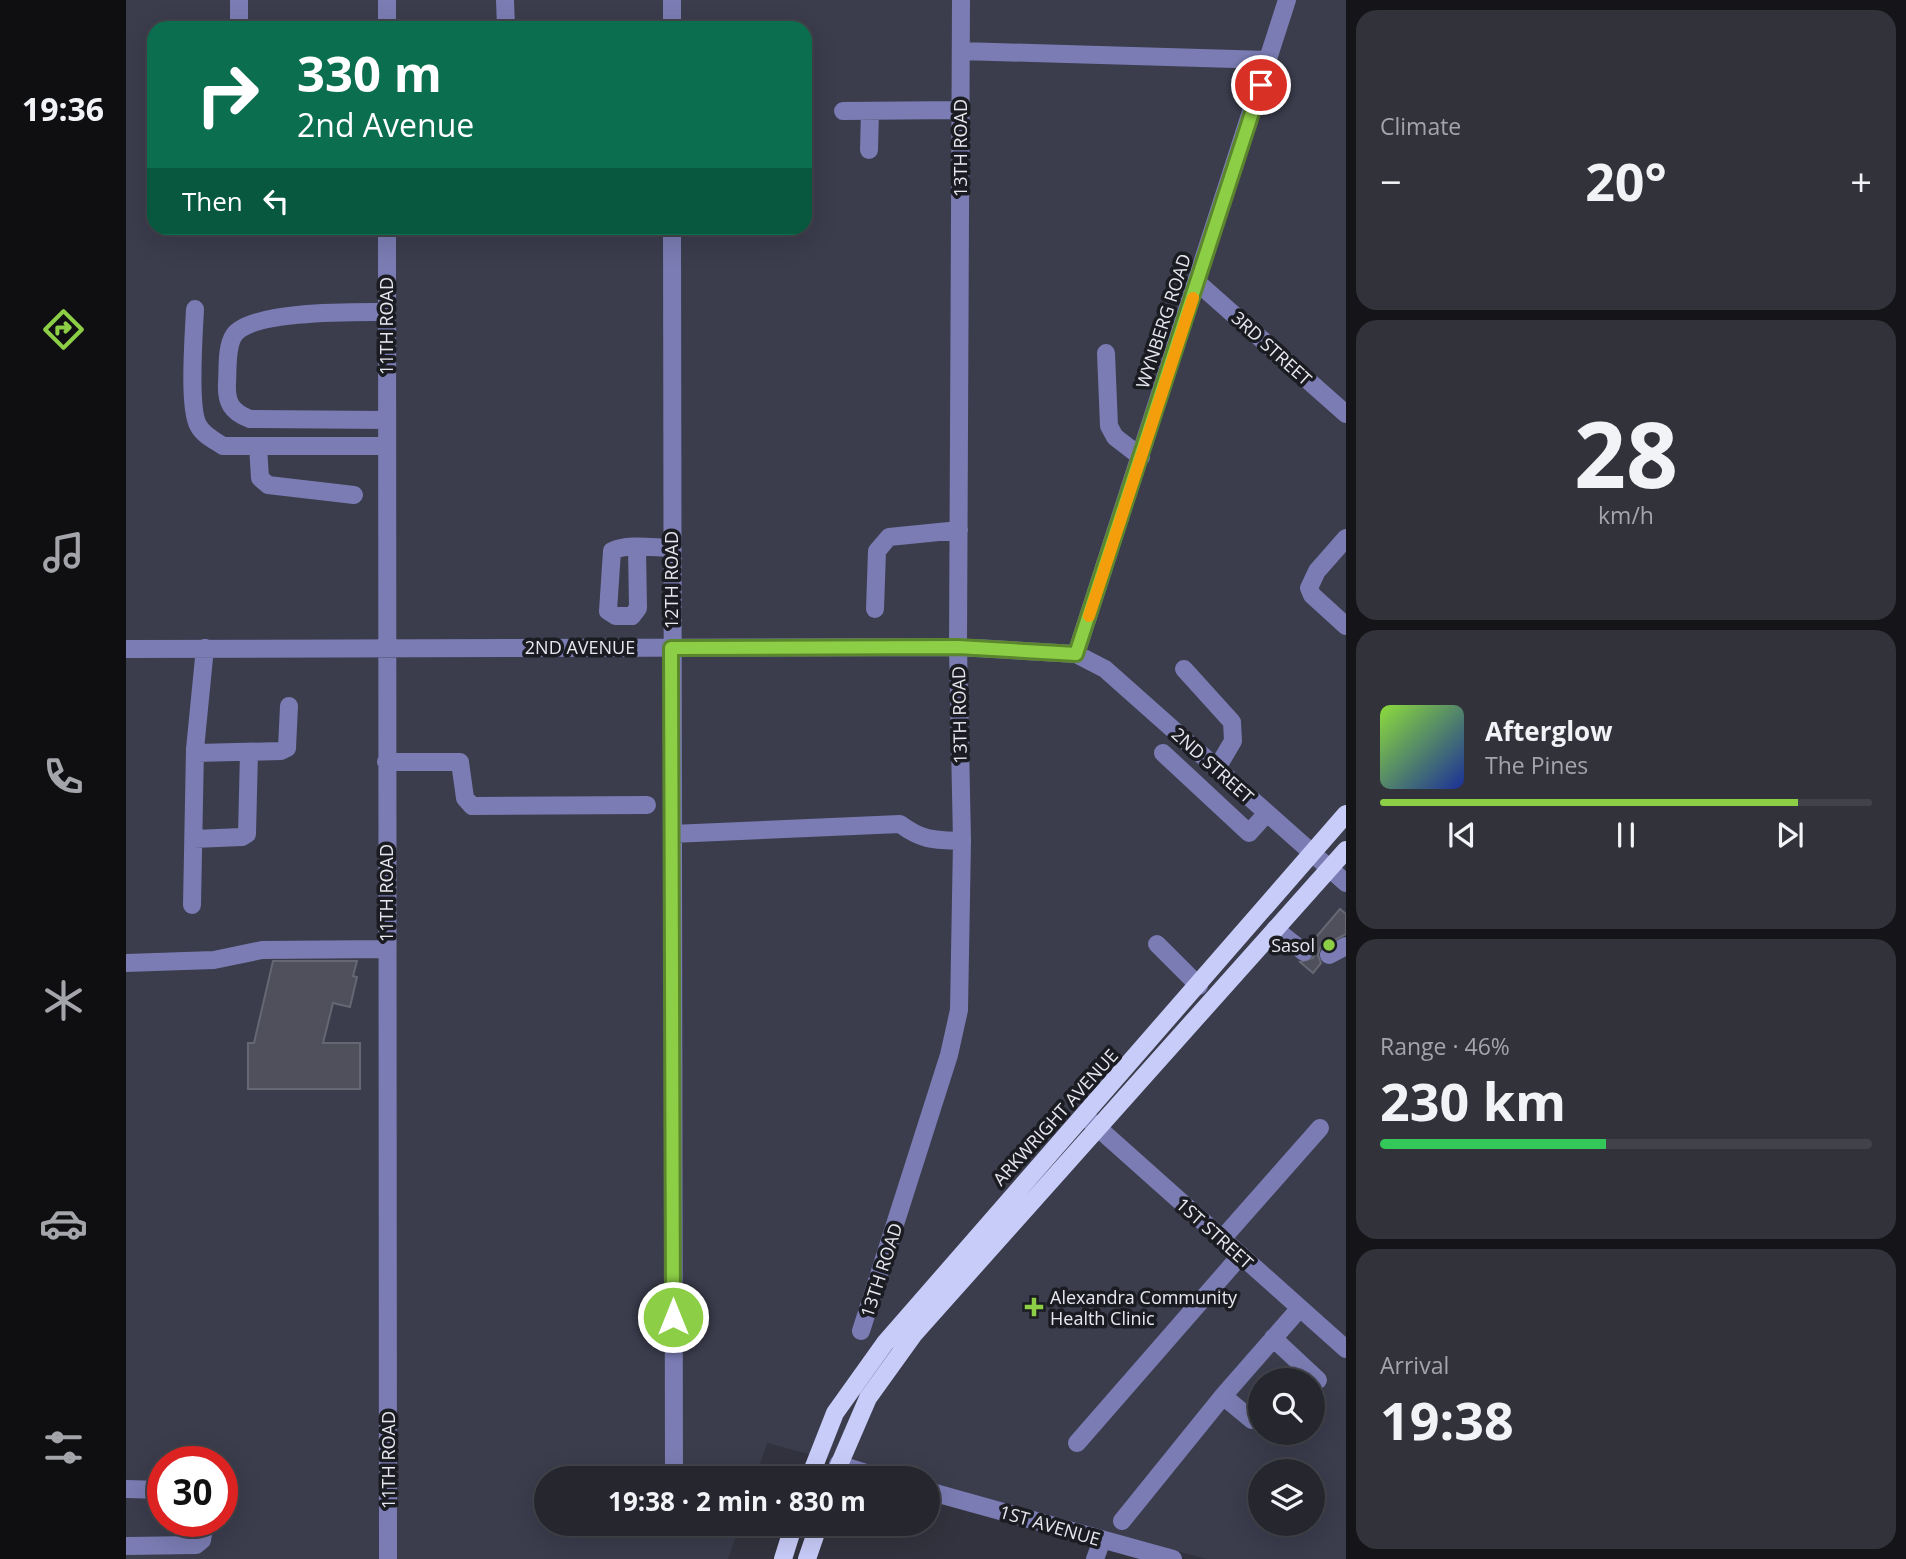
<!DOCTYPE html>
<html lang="en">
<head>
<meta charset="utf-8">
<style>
	:root { --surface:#26262e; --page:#32323a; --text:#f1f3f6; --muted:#a4a5aa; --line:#42434a; --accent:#8cce45 }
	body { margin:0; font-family:"Open Sans",sans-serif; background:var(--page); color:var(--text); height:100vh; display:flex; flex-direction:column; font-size:26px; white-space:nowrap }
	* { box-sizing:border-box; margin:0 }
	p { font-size:23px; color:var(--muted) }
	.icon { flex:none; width:38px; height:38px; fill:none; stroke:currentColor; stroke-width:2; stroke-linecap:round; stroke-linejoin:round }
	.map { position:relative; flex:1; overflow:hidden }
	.drawer { display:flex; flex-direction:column; gap:10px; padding:10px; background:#151519; width:560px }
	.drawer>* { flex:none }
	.banner { position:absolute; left:21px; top:21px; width:665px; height:214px; border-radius:21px; box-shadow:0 7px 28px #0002,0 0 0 2px var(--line); background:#0b6e4f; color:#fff; overflow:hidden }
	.buttons { position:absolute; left:1122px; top:1368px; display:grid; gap:14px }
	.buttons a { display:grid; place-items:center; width:77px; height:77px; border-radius:50%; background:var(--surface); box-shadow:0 7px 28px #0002,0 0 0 2px var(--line); font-size:35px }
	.speed { position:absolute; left:21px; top:1446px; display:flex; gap:14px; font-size:35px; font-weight:700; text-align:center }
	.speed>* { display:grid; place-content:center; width:91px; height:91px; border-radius:50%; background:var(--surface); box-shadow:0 7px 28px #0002,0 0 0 2px var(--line); line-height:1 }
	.speed .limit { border:10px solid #d22; background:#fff; color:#111 }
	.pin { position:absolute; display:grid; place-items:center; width:60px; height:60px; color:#fff; margin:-30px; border:4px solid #fff; border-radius:50%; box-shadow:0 2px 7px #0007 }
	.me { position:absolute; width:77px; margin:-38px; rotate:0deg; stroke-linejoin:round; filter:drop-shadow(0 0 5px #0008) }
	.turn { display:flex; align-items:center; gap:24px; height:147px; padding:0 35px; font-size:32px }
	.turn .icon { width:91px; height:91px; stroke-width:2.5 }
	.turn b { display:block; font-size:49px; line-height:60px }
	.then { display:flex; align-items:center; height:66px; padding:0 35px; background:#0003; gap:14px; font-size:26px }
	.big { font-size:52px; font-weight:700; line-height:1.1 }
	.drawer .tile { flex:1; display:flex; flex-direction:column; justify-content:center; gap:10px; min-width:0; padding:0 24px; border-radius:21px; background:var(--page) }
	.drawer .dial { align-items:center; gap:0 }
	.dial b { font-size:91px; line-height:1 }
	.song { display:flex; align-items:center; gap:21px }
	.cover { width:84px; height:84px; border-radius:10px; background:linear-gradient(135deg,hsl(90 70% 55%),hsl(230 70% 35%)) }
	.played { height:7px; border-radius:4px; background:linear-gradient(90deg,var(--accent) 85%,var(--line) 85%) }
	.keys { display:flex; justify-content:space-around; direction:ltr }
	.heat { display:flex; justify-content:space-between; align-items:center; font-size:38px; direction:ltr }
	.charge { height:10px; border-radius:5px; background:linear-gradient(90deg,#34c759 46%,var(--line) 0) }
	.trip { position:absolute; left:408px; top:1466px; width:406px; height:70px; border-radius:35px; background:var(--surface); box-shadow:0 7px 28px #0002,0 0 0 2px var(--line); font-weight:700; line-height:70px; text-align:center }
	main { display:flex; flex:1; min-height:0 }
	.dock { display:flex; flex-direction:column; width:126px; justify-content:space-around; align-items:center; background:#0f0f12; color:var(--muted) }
	.dock .icon { width:49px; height:49px }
	.dock .on { color:var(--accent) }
	.dock b { font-size:32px; color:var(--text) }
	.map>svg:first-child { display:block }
	.built { fill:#3b3c4c; fill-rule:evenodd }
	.building { fill:#4f505c; stroke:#656773; stroke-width:2 }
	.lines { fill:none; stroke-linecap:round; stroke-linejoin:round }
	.minor { stroke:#7a7cb3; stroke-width:18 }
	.major { stroke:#c8ccf9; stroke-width:18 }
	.route-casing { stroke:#5b862d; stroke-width:18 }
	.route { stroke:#8cce45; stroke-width:12 }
	.slow { stroke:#f59e0b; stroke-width:12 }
	.poi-dot { fill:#8cce45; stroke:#1b1c21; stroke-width:2.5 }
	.labels { text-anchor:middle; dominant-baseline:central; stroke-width:7; stroke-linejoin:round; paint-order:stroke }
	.street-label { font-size:18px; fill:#e7e8ef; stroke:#1b1c21 }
	.poi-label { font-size:18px; fill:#e7e8ef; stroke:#1b1c21; text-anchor:end }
</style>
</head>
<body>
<main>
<nav class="dock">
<b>19:36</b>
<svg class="icon on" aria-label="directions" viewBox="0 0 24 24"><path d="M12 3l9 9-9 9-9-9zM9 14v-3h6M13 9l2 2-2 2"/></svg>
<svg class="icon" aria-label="music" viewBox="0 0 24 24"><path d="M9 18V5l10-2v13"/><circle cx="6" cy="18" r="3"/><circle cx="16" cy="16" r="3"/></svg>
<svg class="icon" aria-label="phone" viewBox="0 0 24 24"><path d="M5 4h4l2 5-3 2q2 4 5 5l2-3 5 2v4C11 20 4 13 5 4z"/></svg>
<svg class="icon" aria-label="climate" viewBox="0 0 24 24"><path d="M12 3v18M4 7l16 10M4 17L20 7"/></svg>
<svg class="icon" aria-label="car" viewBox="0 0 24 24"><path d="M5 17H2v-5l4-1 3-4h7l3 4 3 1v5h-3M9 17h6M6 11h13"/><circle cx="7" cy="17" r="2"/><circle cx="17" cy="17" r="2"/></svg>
<svg class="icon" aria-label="filters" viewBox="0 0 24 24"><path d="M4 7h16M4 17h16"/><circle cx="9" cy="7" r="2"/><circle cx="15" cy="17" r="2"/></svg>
</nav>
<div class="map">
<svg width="1220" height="1559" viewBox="0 0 1220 1559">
	<rect width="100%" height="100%" fill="#32333e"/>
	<path class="built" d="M 0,0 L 1220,0 L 1220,1559 L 1081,1559 L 802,1486 L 802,1479 L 776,1479 L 641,1443 L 629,1479 L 420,1479 L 420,1524 L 614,1524 L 602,1559 L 0,1559 ZM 28,28 L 679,28 L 679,228 L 28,228 ZM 1134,1381 L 1186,1381 L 1186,1433 L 1134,1433 ZM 37,1461 L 96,1461 L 96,1521 L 37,1521 ZM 1134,1472 L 1186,1472 L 1186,1524 L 1134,1524 Z"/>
	<path class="building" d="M 1214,909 L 1220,914 L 1220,934 L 1194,948 L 1192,955 L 1195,963 L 1187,973 L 1174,962 L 1187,958 L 1189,948 L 1185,943 Z
		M 147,961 L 231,961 L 227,976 L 231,977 L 224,1007 L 207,1003 L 197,1043 L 234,1043 L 234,1089 L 122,1089 L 122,1043 L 128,1043 Z"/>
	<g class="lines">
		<path class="minor" d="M 113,0 L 113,28
			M 261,0 L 261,28
			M 379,0 L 380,28
			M 546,28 L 546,0
			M 835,51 L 1142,60
			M 717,111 L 834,110
			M 743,150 L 744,111
			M 261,228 L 262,1559
			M 546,228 L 548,1479
			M 1072,283 L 1220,414
			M 69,309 C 68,333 62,406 72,425 C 77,435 88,440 97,446 L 260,446
			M 980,353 L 983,426 L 989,437 L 1015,457
			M 260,420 L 124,419 C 105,412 100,402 101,383 C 102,369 100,347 108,335 C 126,310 230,312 260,312
			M 132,446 L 134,478 L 142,485 L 228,495
			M 1220,538 L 1191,571 L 1183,588 L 1186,595 L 1220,626
			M 511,548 L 512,608 L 506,616 L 490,616 L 482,611 L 486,551 C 502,543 528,548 546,548
			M 749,609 L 751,551 L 763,537 L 833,530
			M 0,649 L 832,647 L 950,654 L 979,669 L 1220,883
			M 950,654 L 1161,0
			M 1058,669 L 1106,722 L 1107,741 L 1091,768
			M 70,753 L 155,751 L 161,748 L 163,706
			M 1037,753 L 1123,833 L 1141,813
			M 260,762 L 334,762 L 339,798 L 346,806 L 521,805
			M 546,834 L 774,824 C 797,841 808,840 836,841
			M 68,839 L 116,837 L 121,834 L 123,752
			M 66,905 L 69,749 L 79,648
			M 1149,929 L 1178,952
			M 1031,944 L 1073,986
			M 1203,955 L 1220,946
			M 0,963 L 88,960 L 136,950 L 260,949
			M 961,1118 L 1220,1349
			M 1096,1239 L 1194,1128
			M 735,1331 L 823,1055 L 833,1010 L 836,841 L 832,647 L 835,0
			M 1147,1338 L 1192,1380
			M 1097,1396 L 1126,1420
			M 951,1443 L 1115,1255
			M 712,1464 L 759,1479
			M 0,1489 L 37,1490
			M 802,1491 L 1047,1559
			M 996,1521 L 1097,1396 L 1174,1308
			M 768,1529 L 770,1524
			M 0,1546 L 70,1545 L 76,1540 L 79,1521
			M 969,1559 L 976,1540"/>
		<path class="major" d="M 683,1479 L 709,1413 L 759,1343 L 1220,814
			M 707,1479 L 742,1398 L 788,1334 L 1220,850
			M 657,1559 L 668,1524
			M 681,1559 L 693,1524"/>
	</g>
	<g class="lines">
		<defs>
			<path id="route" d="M 547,1317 L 545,648 L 832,647 L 950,654 L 1135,85"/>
		</defs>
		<use href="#route" class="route-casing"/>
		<use href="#route" class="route"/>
		<path class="slow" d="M 963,616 L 1067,298"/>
	</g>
	<g class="poi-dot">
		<circle cx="1203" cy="945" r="7"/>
		<path d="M904.5 1296.5h7v7h7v7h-7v7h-7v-7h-7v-7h7z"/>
	</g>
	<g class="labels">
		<g class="street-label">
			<text transform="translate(834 148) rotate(-90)">13TH ROAD</text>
			<text transform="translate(1037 321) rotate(-72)">WYNBERG ROAD</text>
			<text transform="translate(260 326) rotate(-90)">11TH ROAD</text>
			<text transform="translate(1146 348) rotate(42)">3RD STREET</text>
			<text transform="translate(545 580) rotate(-90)">12TH ROAD</text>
			<text x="454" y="647">2ND AVENUE</text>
			<text transform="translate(833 715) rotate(-91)">13TH ROAD</text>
			<text transform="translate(1087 765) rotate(42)">2ND STREET</text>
			<text transform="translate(260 893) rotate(-90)">11TH ROAD</text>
			<text transform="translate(929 1117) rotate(-48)">ARKWRIGHT AVENUE</text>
			<text transform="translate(1089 1233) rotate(42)">1ST STREET</text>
			<text transform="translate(755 1270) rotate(-72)">13TH ROAD</text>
			<text transform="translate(262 1460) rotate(-90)">11TH ROAD</text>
			<text transform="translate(924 1525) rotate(16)">1ST AVENUE</text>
		</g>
		<g class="poi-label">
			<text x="1189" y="945">Sasol</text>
			<text x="924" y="1297" text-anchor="start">Alexandra Community<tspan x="924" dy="21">Health Clinic</tspan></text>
		</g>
	</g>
</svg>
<div class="buttons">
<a><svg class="icon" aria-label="search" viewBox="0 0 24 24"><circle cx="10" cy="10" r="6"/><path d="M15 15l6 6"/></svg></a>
<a><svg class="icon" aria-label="layers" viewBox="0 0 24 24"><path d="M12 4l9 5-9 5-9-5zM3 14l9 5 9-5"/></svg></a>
</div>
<div class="speed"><div class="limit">30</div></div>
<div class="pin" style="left:1135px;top:85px;background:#d93025"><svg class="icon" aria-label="arrive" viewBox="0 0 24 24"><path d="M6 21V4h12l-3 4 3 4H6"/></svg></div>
<svg class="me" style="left:547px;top:1317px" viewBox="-20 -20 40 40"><circle r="17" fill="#8cce45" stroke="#fff" stroke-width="3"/><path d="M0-11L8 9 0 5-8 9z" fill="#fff"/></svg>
<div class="trip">19:38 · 2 min · 830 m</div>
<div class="banner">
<div class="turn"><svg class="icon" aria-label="right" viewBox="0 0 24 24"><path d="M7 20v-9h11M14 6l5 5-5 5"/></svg><div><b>330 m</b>2nd Avenue</div></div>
<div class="then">Then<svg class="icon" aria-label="left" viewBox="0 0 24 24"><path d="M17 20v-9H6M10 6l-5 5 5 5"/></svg></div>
</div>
</div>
<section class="drawer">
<div class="tile"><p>Climate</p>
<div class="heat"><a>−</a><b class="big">20°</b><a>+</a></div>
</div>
<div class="tile dial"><b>28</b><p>km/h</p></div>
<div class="tile">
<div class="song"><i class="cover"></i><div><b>Afterglow</b><p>The Pines</p></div></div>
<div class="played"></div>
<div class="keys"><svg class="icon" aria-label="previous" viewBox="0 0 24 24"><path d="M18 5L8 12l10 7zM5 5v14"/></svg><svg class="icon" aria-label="pause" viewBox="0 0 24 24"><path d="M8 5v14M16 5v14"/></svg><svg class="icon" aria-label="next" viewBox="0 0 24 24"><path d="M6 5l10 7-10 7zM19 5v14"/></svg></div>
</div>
<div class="tile"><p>Range · 46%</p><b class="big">230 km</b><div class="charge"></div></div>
<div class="tile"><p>Arrival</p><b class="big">19:38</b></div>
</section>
</main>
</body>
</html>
